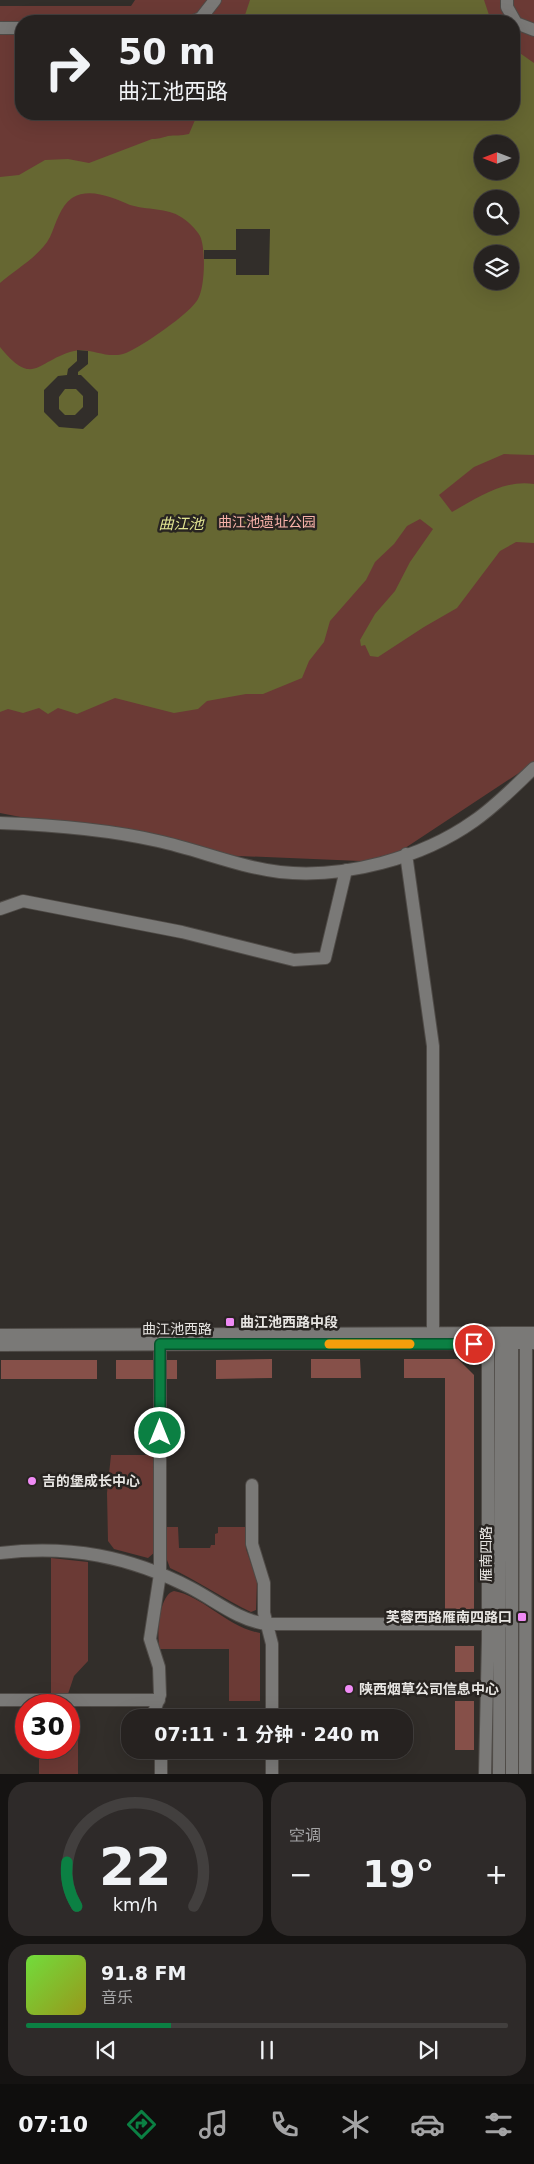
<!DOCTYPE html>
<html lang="zh">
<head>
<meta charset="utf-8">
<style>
	:root { --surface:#262220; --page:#2e2a29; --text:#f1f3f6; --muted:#a4a4a5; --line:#423f3e; --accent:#0b8043 }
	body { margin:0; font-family:"DejaVu Sans","Noto Sans SC",sans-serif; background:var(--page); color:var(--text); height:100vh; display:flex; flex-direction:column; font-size:19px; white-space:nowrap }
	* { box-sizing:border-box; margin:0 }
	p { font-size:16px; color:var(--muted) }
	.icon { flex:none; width:28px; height:28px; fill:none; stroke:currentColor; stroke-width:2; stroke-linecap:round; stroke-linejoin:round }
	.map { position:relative; height:1774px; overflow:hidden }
	.drawer { display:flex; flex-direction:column; gap:8px; padding:8px; background:#151312; flex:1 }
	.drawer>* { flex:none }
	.guide { position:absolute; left:15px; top:15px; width:505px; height:105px; border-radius:20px; box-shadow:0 5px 20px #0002,0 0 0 1px var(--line); background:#262220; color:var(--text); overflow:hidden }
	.needle { width:32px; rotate:270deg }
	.controls { position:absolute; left:474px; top:135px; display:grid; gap:10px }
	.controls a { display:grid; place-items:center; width:45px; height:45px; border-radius:50%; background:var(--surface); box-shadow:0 5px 20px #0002,0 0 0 1px var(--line); font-size:25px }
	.speed { position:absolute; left:15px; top:1694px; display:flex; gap:10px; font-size:25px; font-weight:700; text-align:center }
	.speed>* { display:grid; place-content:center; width:65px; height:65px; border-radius:50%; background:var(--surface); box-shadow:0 5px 20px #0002,0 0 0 1px var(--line); line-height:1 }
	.speed .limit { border:8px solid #d22; background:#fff; color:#111 }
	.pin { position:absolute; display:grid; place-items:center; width:42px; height:42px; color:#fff; margin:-21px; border:2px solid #fff; border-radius:50%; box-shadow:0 1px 5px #0007 }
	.me { position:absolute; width:55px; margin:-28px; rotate:0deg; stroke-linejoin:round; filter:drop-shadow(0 0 4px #0008) }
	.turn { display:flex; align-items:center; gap:18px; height:105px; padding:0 20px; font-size:22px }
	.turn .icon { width:65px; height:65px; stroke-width:2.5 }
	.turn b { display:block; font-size:35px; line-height:42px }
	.big { font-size:38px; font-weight:700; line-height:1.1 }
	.drawer .tile { flex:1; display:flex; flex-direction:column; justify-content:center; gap:8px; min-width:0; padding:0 18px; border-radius:20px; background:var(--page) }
	.drawer .dial { align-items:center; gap:0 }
	.dial svg { height:130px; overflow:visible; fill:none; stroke:var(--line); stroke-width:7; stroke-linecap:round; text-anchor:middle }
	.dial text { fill:var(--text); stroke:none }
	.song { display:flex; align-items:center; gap:15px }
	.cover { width:60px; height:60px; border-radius:8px; background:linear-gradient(135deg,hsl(100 70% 55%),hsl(60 70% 35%)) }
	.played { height:5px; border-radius:2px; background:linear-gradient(90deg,var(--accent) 30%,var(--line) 30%) }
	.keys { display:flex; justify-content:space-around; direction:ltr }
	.heat { display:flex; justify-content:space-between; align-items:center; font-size:28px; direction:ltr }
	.drawer .tiles { flex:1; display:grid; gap:8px; grid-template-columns:1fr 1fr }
	.tile:last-child { grid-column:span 2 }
	.trip { position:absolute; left:121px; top:1709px; width:292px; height:50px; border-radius:20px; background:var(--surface); box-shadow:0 5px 20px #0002,0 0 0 1px var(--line); font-weight:700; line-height:50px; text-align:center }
	.tab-bar { display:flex; height:80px; justify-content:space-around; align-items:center; background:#0f0e0d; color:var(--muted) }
	.tab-bar .icon { width:35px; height:35px }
	.tab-bar .selected { color:var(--accent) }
	.tab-bar b { font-size:22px; color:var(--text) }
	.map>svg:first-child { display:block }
	.green { fill:#6b3a35; fill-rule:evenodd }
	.forest { fill:#865049 }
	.water { fill:#666732; fill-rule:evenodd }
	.pier { fill:#322e2a; fill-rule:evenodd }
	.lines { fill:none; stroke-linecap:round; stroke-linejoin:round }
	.minor-casing { stroke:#4f4b47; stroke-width:14 }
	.minor { stroke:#7a7977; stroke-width:12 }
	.route-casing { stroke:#07532c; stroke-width:12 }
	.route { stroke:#0b8043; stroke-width:9 }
	.slow { stroke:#f59e0b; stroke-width:9 }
	.poi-dot { fill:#f08bf5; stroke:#282421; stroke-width:2 }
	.labels { text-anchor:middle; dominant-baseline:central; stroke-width:5; stroke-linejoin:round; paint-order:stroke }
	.park-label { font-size:14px; fill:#f8b2a9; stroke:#282421 }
	.poi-label { font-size:14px; font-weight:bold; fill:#e7e5e2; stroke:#282421; text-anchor:start }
	.street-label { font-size:14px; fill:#e7e5e2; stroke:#282421 }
	.water-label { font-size:15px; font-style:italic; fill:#e1e492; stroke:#282421 }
</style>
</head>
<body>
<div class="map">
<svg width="534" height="1774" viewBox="0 0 534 1774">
	<rect width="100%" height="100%" fill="#322e2a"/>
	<path class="green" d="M 135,0 L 534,0 L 534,763 L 384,862 L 215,855 L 0,813 L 0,6 L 131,6 ZM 21,21 L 514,21 L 514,114 L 21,114 ZM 482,144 L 510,144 L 510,171 L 482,171 ZM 482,199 L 510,199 L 510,226 L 482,226 ZM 482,254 L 510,254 L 510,281 L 482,281 Z
		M 111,1455 L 156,1455 L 155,1552 L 148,1558 L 114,1549 L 108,1541 L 107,1493 Z
		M 167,1527 L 178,1527 L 179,1548 L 210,1548 L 211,1545 L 215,1545 L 215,1534 L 218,1533 L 218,1527 L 245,1527 L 246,1549 L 257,1581 L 256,1610 L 251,1612 C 224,1599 198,1581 170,1568 L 167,1560 Z
		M 51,1558 L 88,1562 L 88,1661 L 74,1676 L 68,1694 L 51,1696 Z
		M 174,1591 C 203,1596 227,1627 260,1633 L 260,1701 L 229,1701 L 229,1649 L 160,1649 C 156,1636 159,1594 174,1591 Z
		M 69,1705 L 75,1708 L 78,1713 L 78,1774 L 39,1774 L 39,1748 L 69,1748 Z"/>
	<path class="forest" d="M 272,1359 L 272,1378 L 216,1379 L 216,1360 Z
		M 311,1359 L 360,1359 L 361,1378 L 311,1378 Z
		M 404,1359 L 458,1359 L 474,1375 L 474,1615 L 445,1615 L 445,1378 L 404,1378 Z
		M 1,1360 L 97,1360 L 97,1379 L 1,1379 Z
		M 116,1360 L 157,1360 L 157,1379 L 116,1379 Z
		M 166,1360 L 177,1360 L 177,1379 L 166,1379 Z
		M 455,1646 L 474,1646 L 474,1672 L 455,1672 Z
		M 455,1701 L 474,1701 L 474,1750 L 455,1750 Z"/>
	<path class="water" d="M 250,0 L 484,0 L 491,21 L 243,21 Z
		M 514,49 L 534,63 L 534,455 L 504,454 L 474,467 L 439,495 L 452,512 C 477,498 505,479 534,484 L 534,543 L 516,542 L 500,551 L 457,608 L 424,627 L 378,657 L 370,656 L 365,645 L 361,646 L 360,640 L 375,614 L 395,591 L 410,562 L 433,529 L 420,519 L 407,526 L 394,544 L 375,562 L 366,580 L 330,621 L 324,642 L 309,661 L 302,678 L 263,694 L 246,694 L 207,701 L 198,709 L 174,713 L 115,698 L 77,714 L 58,708 L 48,714 L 39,708 L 23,713 L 8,709 L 0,712 L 0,347 C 34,389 37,360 74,351 C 91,347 107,360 126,353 C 141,347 191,313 198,299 C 205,287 206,249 200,236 C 196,229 188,221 181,217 C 168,208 146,210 130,205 C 113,198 90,187 72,198 C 60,206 56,224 50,237 C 40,256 16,269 0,283 L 0,177 L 19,175 L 45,160 L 68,159 L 89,163 L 152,139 C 159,139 161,138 168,136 C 175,135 181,136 189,134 L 195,120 L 193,114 L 514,114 ZM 482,144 L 510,144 L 510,171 L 482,171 ZM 482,199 L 510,199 L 510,226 L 482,226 ZM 482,254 L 510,254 L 510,281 L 482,281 Z"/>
	<path class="pier" d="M 236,229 L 270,229 L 269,275 L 236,275 L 236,259 L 204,259 L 204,250 L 236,250 Z
		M 77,350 L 88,351 L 88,364 L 78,372 L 78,375 L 81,375 L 98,392 L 98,415 L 83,429 L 59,427 L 44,412 L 44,390 L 58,376 L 67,375 L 68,369 L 77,361 ZM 65,389 L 76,389 L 83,396 L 83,407 L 75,415 L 65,415 L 59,409 L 59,397 Z"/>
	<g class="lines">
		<defs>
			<path id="minor" d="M 507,0 L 507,7 L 516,23 L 534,30
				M 193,21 L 201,18 L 215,0
				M 0,28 L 21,28
				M 0,823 C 53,825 106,829 158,841 C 199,850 239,867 280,872 C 344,879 422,858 474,821 C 496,806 515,786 534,768
				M 406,854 L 433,1046 L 433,1334
				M 0,909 L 23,901 L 182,932 L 294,960 L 325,958 L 346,870
				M 0,1335 L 534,1333
				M 0,1345 L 534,1343
				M 252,1485 L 252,1544 L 264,1583 L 264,1613 L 272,1644 L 272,1718
				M 0,1553 C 70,1545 129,1556 191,1588 C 216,1601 238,1620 266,1624 L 501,1624
				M 0,1700 L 159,1700
				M 154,1718 L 155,1709 L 160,1695 L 159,1667 L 150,1639 L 160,1574 L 160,1344
				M 161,1750 L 161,1774
				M 272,1750 L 272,1774
				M 485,1774 L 488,1639 L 488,1336
				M 499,1774 L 501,1336
				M 512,1774 L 512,1337
				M 525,1774 L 526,1336"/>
		</defs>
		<use href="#minor" class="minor-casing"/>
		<use href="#minor" class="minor"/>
	</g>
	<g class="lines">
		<defs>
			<path id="route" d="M 160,1433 L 160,1344 L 474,1344"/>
		</defs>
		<use href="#route" class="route-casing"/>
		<use href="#route" class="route"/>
		<path class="slow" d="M 329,1344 L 410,1344"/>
	</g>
	<g class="poi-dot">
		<rect x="225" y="1317" width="10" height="10" rx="2.5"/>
		<circle cx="32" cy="1481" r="5"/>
		<rect x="517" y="1612" width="10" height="10" rx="2.5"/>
		<circle cx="349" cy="1689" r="5"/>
	</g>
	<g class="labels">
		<g class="park-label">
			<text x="267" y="522">曲江池遗址公园</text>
		</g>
		<g class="poi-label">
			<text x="240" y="1322">曲江池西路中段</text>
			<text x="42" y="1481">吉的堡成长中心</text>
			<text x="512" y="1617" text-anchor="end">芙蓉西路雁南四路口</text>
			<text x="359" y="1689">陕西烟草公司信息中心</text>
		</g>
		<g class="street-label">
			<text x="177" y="1329">曲江池西路</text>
			<text transform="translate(486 1554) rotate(-90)">雁南四路</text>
		</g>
		<g class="water-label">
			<text x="181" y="524">曲江池</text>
		</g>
	</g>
</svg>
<div class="controls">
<a><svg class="needle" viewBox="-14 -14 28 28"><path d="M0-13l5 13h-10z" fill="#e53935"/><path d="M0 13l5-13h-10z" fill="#a4a4a5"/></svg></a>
<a><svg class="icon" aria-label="search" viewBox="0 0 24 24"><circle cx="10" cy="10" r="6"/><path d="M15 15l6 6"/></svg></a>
<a><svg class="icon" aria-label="layers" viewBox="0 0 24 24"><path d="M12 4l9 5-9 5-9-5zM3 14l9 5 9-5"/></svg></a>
</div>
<div class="speed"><div class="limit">30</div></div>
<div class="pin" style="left:474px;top:1344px;background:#d93025"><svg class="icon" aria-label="arrive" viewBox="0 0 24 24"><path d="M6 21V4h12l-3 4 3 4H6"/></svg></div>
<svg class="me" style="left:160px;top:1433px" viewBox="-20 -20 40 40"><circle r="17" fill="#0b8043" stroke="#fff" stroke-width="3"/><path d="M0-11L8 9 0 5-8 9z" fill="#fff"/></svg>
<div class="trip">07:11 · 1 分钟 · 240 m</div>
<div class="guide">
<div class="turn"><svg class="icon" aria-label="right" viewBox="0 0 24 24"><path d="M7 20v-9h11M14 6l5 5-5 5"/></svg><div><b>50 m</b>曲江池西路</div></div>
</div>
</div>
<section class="drawer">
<div class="tiles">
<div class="tile dial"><svg viewBox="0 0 100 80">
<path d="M14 69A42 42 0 1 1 86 69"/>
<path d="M14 69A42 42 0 0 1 8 42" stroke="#0b8043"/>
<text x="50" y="56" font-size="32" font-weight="700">22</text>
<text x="50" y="72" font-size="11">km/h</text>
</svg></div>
<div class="tile"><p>空调</p>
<div class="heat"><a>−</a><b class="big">19°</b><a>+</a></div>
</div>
<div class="tile">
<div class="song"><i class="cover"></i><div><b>91.8 FM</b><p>音乐</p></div></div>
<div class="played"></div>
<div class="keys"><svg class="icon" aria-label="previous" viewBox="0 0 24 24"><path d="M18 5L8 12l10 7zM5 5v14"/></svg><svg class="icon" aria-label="pause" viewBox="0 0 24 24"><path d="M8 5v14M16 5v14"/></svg><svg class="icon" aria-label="next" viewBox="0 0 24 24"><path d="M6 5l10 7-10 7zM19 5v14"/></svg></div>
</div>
</div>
</section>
<nav class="tab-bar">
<b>07:10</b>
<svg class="icon selected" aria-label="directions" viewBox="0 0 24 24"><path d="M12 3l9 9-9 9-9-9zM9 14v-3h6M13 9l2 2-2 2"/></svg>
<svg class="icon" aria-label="music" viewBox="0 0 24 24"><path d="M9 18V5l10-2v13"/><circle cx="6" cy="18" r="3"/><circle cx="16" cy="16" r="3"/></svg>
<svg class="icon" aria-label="phone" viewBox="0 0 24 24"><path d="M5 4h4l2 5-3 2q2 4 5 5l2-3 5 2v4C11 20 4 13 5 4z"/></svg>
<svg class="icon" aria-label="climate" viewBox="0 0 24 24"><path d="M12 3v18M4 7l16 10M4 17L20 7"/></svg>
<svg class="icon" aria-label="car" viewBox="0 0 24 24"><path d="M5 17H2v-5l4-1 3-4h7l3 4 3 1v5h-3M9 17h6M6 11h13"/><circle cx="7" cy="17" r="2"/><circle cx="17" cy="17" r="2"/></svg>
<svg class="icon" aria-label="filters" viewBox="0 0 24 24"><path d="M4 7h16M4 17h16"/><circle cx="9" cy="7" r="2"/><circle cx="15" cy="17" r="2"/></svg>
</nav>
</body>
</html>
